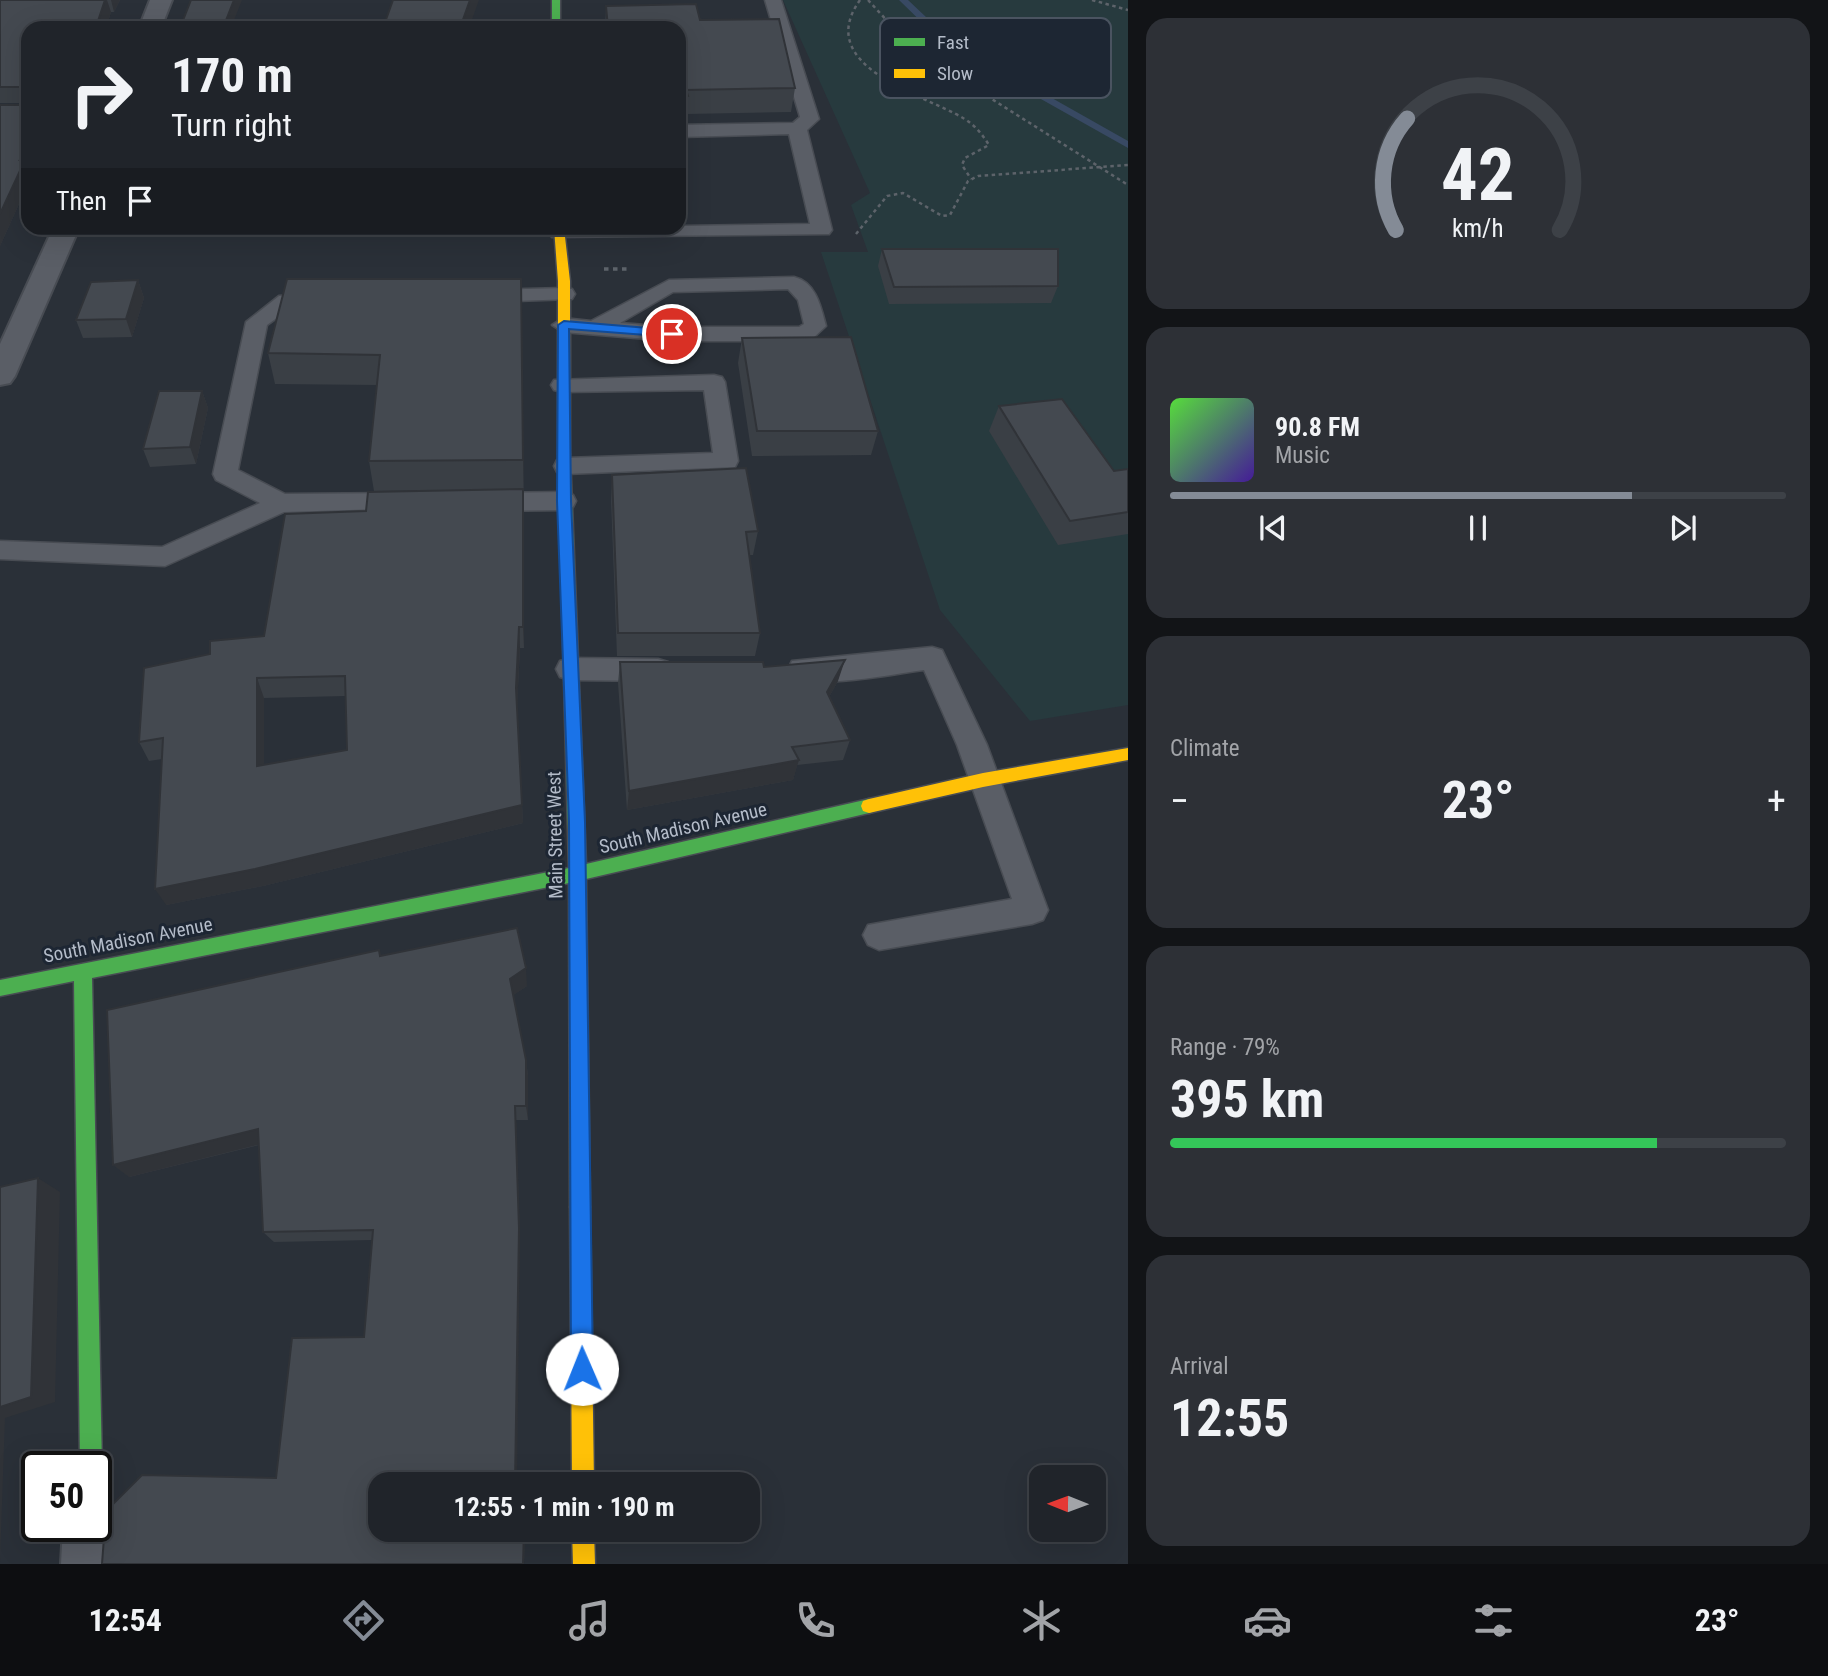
<!DOCTYPE html>
<html lang="en">
<head>
<meta charset="utf-8">
<style>
	:root { --surface:#20242a; --page:#2d3036; --text:#f1f3f6; --muted:#a2a4a8; --line:#3d4147; --accent:#848b96 }
	body { margin:0; font-family:"Roboto Condensed",sans-serif; background:var(--page); color:var(--text); height:100vh; display:flex; flex-direction:column; font-size:26px; white-space:nowrap }
	* { box-sizing:border-box; margin:0 }
	p { font-size:23px; color:var(--muted) }
	.icon { flex:none; width:38px; height:38px; fill:none; stroke:currentColor; stroke-width:2; stroke-linecap:round; stroke-linejoin:round }
	.map { position:relative; flex:1; overflow:hidden }
	.sheet { display:flex; flex-direction:column; gap:18px; padding:18px; background:#121417; width:700px }
	.sheet>* { flex:none }
	.top-card { position:absolute; left:21px; top:21px; width:665px; height:214px; border-radius:21px; box-shadow:0 7px 28px #0002,0 0 0 2px var(--line); background:#20242a; color:var(--text); overflow:hidden }
	.needle { width:46px; rotate:271deg }
	.tools { position:absolute; left:1029px; top:1465px; display:grid; gap:14px }
	.tools a { display:grid; place-items:center; width:77px; height:77px; border-radius:14px; background:var(--surface); box-shadow:0 7px 28px #0002,0 0 0 2px var(--line); font-size:35px }
	.speed { position:absolute; left:21px; top:1451px; display:flex; gap:14px; font-size:35px; font-weight:700; text-align:center }
	.speed>* { display:grid; place-content:center; width:91px; height:91px; border-radius:50%; background:var(--surface); box-shadow:0 7px 28px #0002,0 0 0 2px var(--line); line-height:1 }
	.speed .limit { border:4px solid #111; border-radius:10px; background:#fff; color:#111 }
	.pin { position:absolute; display:grid; place-items:center; width:60px; height:60px; color:#fff; margin:-30px; border:4px solid #fff; border-radius:50%; box-shadow:0 2px 7px #0007 }
	.me { position:absolute; width:77px; margin:-38px; rotate:359deg; stroke-linejoin:round; filter:drop-shadow(0 0 5px #0008) }
	.turn { display:flex; align-items:center; gap:24px; height:147px; padding:0 35px; font-size:32px }
	.turn .icon { width:91px; height:91px; stroke-width:2.5 }
	.turn b { display:block; font-size:49px; line-height:60px }
	.then { display:flex; align-items:center; height:66px; padding:0 35px; background:#0003; gap:14px; font-size:26px }
	.big { font-size:52px; font-weight:700; line-height:1.1 }
	.sheet .widget { flex:1; display:flex; flex-direction:column; justify-content:center; gap:10px; min-width:0; padding:0 24px; border-radius:21px; background:var(--page) }
	.sheet .dial { align-items:center; gap:0 }
	.dial svg { height:182px; overflow:visible; fill:none; stroke:var(--line); stroke-width:7; stroke-linecap:round; text-anchor:middle }
	.dial text { fill:var(--text); stroke:none }
	.song { display:flex; align-items:center; gap:21px }
	.cover { width:84px; height:84px; border-radius:10px; background:linear-gradient(135deg,hsl(110 70% 55%),hsl(260 70% 35%)) }
	.played { height:7px; border-radius:4px; background:linear-gradient(90deg,var(--accent) 75%,var(--line) 75%) }
	.keys { display:flex; justify-content:space-around; direction:ltr }
	.heat { display:flex; justify-content:space-between; align-items:center; font-size:38px; direction:ltr }
	.charge { height:10px; border-radius:5px; background:linear-gradient(90deg,#34c759 79%,var(--line) 0) }
	.trip { position:absolute; left:368px; top:1472px; width:392px; height:70px; border-radius:21px; background:var(--surface); box-shadow:0 7px 28px #0002,0 0 0 2px var(--line); font-weight:700; line-height:70px; text-align:center }
	.tabs { display:flex; height:112px; justify-content:space-around; align-items:center; background:#0d0e11; color:var(--muted) }
	.tabs .icon { width:49px; height:49px }
	.tabs .active { color:var(--accent) }
	.tabs b { font-size:32px; color:var(--text) }
	main { display:flex; flex:1; min-height:0 }
	.map>svg:first-child { display:block }
	.green { fill:#273a3e }
	.lines { fill:none; stroke-linecap:round; stroke-linejoin:round }
	.stream { fill:#384963; fill-rule:evenodd }
	.lane-casing { stroke:#484c53; stroke-width:3 }
	.street-casing { stroke:#484c53; stroke-width:4 }
	.fast-casing { stroke:#484c53; stroke-width:3 }
	.slow-casing { stroke:#484c53; stroke-width:3 }
	.path-far1 { stroke:#5d636a; stroke-width:2.5; stroke-dasharray:3.5 3.5; stroke-linecap:butt }
	.path { stroke:#5d636a; stroke-width:3.5; stroke-dasharray:4.5 4.5; stroke-linecap:butt }
	.lane { fill:#5a5e66; fill-rule:evenodd }
	.street { fill:#5a5e66; fill-rule:evenodd }
	.fast { fill:#4caf50; fill-rule:evenodd }
	.slow { fill:#ffc107; fill-rule:evenodd }
	.wall { fill:#3a3f45; fill-rule:evenodd }
	.shaded-wall { fill:#303338 }
	.building { fill:#444950; stroke:#303338; stroke-width:2; fill-rule:evenodd }
	.route { fill:#1a73e8; stroke:#114b97; stroke-width:2 }
	.labels { text-anchor:middle; dominant-baseline:central; stroke-width:6; stroke-linejoin:round; paint-order:stroke }
	.street-label { font-size:19px; fill:#b4bcc9; stroke:#1d2633 }
	.key { fill:#1d2633; stroke:#4a5360; stroke-width:2 }
	.key-label { font-size:19px; fill:#b4bcc9 }
</style>
</head>
<body>
<main>
<div class="map">
<svg width="1128" height="1564" viewBox="0 0 1128 1564">
	<rect width="100%" height="100%" fill="#2a3038"/>
	<path class="green" d="M 783,0 L 1128,0 L 1128,705 L 1030,721 L 940,610 L 821,252 L 868,252 L 851,205 L 870,193 Z"/>
	<g class="lines">
		<path class="stream" d="M 899,0 L 908,0 L 945,35 L 967,50 L 1128,141 L 1128,148 L 961,54 L 939,39 Z"/>
		<defs>
			<path id="lane" d="M 765,0 L 781,0 L 819,119 L 807,130 L 832,230 L 829,234 L 552,237 L 549,233 L 557,228 L 810,224 L 789,134 L 679,137 L 679,125 L 793,123 L 800,117 Z
				M 794,277 C 816,282 821,307 826,326 L 812,339 L 804,341 L 672,341 L 563,332 L 552,325 L 563,318 L 591,321 L 669,280 ZM 788,289 L 798,300 L 804,324 L 799,327 L 672,327 L 620,323 L 673,292 Z
				M 564,288 L 572,289 L 575,294 L 572,299 L 484,302 L 473,296 L 484,290 Z
				M 318,294 L 326,295 L 329,300 L 326,305 L 292,307 L 267,325 L 238,470 L 285,494 L 406,493 L 415,496 L 418,502 L 415,508 L 284,512 L 165,566 L 0,559 L 0,541 L 162,547 L 260,503 L 216,480 L 213,474 L 246,322 L 279,296 Z
				M 714,375 L 722,377 L 725,382 L 738,461 L 735,467 L 566,474 L 557,472 L 554,466 L 557,460 L 566,458 L 713,453 L 704,390 L 562,392 L 554,390 L 551,385 L 554,380 Z
				M 564,492 L 573,495 L 576,501 L 573,507 L 564,510 L 483,511 L 474,508 L 471,502 L 474,496 L 483,493 Z
				M 932,647 L 942,650 L 987,745 L 1048,910 L 1043,920 L 1032,924 L 879,950 L 868,945 L 863,935 L 868,925 L 1012,899 L 957,745 L 924,670 C 886,675 828,688 792,677 L 788,669 L 792,661 Z
				M 570,658 L 658,659 L 668,662 L 672,670 L 668,678 L 658,681 L 570,680 L 560,677 L 556,669 L 560,661 Z"/>
			<path id="street" d="M 150,0 L 172,0 L 161,28 L 139,28 Z
				M 53,228 L 79,228 L 15,376 L 10,383 L 0,385 L 0,344 Z
				M 96,1501 L 110,1507 L 119,1526 L 117,1564 L 61,1564 L 63,1526 L 96,1526 Z"/>
			<path id="fast" d="M 552,0 L 560,0 L 560,28 L 552,28 Z
				M 564,450 L 570,454 L 586,864 L 869,799 L 875,801 L 877,806 L 875,811 L 869,813 L 586,879 L 590,1207 L 587,1214 L 580,1217 L 573,1214 L 570,1207 L 569,883 L 92,978 L 102,1466 L 96,1475 L 96,1466 L 80,1466 L 74,981 L 0,996 L 0,980 L 569,868 L 558,454 Z"/>
			<path id="slow" d="M 554,228 L 564,228 L 570,281 L 570,454 L 564,458 L 558,454 L 558,281 Z
				M 1128,748 L 1128,760 L 983,787 L 869,813 L 863,811 L 861,806 L 863,801 L 869,799 L 983,773 Z
				M 580,1197 L 587,1200 L 590,1207 L 594,1484 L 572,1484 L 570,1207 L 573,1200 Z
				M 572,1530 L 594,1530 L 595,1564 L 573,1564 Z"/>
		</defs>
		<use href="#lane" class="lane-casing"/>
		<use href="#street" class="street-casing"/>
		<use href="#fast" class="fast-casing"/>
		<use href="#slow" class="slow-casing"/>
		<path class="path-far1" d="M 860,0 C 812,67 925,95 963,118 C 975,125 982,134 989,145 L 965,158 L 962,165 L 971,179
			M 868,0 L 914,50 L 1128,185
			M 1092,0 L 1128,10
			M 856,234 L 887,196 L 903,193 L 942,216 L 950,215 L 968,181 L 978,176 L 1128,165"/>
		<path class="path" d="M 604,269 L 630,269"/>
		<use href="#lane" class="lane"/>
		<use href="#street" class="street"/>
		<use href="#fast" class="fast"/>
		<use href="#slow" class="slow"/>
	</g>
	<path class="wall" d="M 0,0 L 120,0 L 114,12 L 111,12 L 106,28 L 28,28 L 28,184 L 0,246 L 24,105 L 24,103 L 0,103 Z
		M 606,6 L 700,20 L 795,88 L 791,112 L 687,114 L 686,121 L 679,121 L 679,28 L 605,28 Z
		M 882,249 L 1058,286 L 1051,303 L 889,304 L 878,266 Z
		M 521,279 L 524,510 L 524,648 L 520,648 L 517,707 L 523,823 L 263,886 L 166,905 L 162,759 L 149,761 L 139,742 L 210,654 L 264,636 L 366,511 L 461,490 L 374,491 L 369,461 L 377,385 L 275,384 L 268,353 ZM 345,696 L 347,750 L 264,765 L 264,698 Z
		M 138,280 L 144,298 L 132,337 L 83,338 L 76,320 Z
		M 742,338 L 878,431 L 871,455 L 752,456 L 738,363 Z
		M 202,391 L 208,408 L 196,464 L 150,467 L 143,449 Z
		M 999,406 L 1114,471 L 1128,469 L 1128,534 L 1058,545 L 989,431 Z
		M 612,475 L 758,531 L 753,555 L 749,555 L 760,633 L 755,656 L 617,656 L 611,499 Z
		M 620,662 L 764,667 L 838,681 L 829,697 L 850,740 L 843,760 L 797,765 L 793,780 L 627,810 L 618,683 Z
		M 379,950 L 381,956 L 527,986 L 513,995 L 526,1060 L 528,1076 L 528,1120 L 516,1120 L 520,1238 L 380,1530 L 525,1530 L 524,1564 L 102,1564 L 276,1478 L 364,1337 L 372,1240 L 274,1242 L 263,1232 L 259,1145 L 129,1177 Z"/>
	<path class="shaded-wall" d="M 105,0 L 107,0 L 111,12 L 106,28 L 88,28 L 89,22 Z
		M 111,0 L 120,0 L 114,12 Z
		M 234,0 L 242,0 L 231,28 L 223,28 Z
		M 470,0 L 479,0 L 469,28 L 460,28 Z
		M 28,148 L 28,184 L 0,246 L 0,214 L 20,160 Z
		M 521,279 L 522,309 L 524,490 L 523,460 Z
		M 138,280 L 144,298 L 132,337 L 126,319 Z
		M 202,391 L 208,408 L 196,464 L 190,447 Z
		M 523,489 L 524,510 L 524,648 L 523,627 Z
		M 519,627 L 520,648 L 517,707 L 523,823 L 263,886 L 166,905 L 155,889 L 516,688 Z
		M 845,660 L 838,681 L 820,713 L 827,692 Z
		M 257,678 L 264,698 L 264,784 L 257,766 Z
		M 799,760 L 793,780 L 627,810 L 629,791 Z
		M 526,968 L 527,986 L 512,996 L 510,979 Z
		M 526,1060 L 528,1076 L 528,1120 L 526,1106 Z
		M 515,1106 L 516,1120 L 520,1238 L 517,1484 L 515,1484 Z
		M 258,1129 L 269,1142 L 129,1177 L 113,1165 Z
		M 38,1178 L 60,1192 L 55,1402 L 5,1418 L 0,1562 L 0,1407 Z
		M 524,1530 L 525,1530 L 524,1564 L 523,1564 Z"/>
	<path class="building" d="M 0,0 L 105,0 L 98,21 L 89,22 L 88,28 L 28,28 L 28,148 L 20,160 L 25,160 L 0,214 L 0,105 L 24,105 L 24,87 L 0,87 Z
		M 191,0 L 234,0 L 223,28 L 180,28 Z
		M 393,0 L 470,0 L 460,28 L 383,28 Z
		M 696,4 L 700,20 L 779,19 L 795,88 L 686,90 L 688,96 L 679,97 L 679,28 L 608,28 L 606,6 Z
		M 882,249 L 1058,249 L 1058,286 L 894,287 Z
		M 287,279 L 521,279 L 523,460 L 369,461 L 380,355 L 268,353 Z
		M 138,280 L 126,319 L 76,320 L 91,282 Z
		M 851,337 L 878,431 L 757,431 L 742,338 Z
		M 159,391 L 202,391 L 190,447 L 143,449 Z
		M 1062,399 L 1114,471 L 1128,469 L 1128,512 L 1070,521 L 999,406 Z
		M 746,468 L 758,531 L 746,532 L 760,633 L 618,633 L 612,475 Z
		M 523,489 L 523,627 L 519,627 L 516,688 L 522,805 L 255,869 L 155,889 L 163,738 L 139,742 L 144,668 L 210,654 L 210,641 L 264,636 L 285,514 L 366,511 L 368,492 ZM 345,676 L 347,750 L 257,766 L 257,678 Z
		M 845,660 L 827,692 L 850,740 L 792,747 L 799,760 L 629,791 L 620,662 L 763,662 L 764,667 Z
		M 517,928 L 526,968 L 510,979 L 526,1060 L 526,1106 L 515,1106 L 519,1228 L 515,1484 L 380,1484 L 380,1530 L 524,1530 L 523,1564 L 102,1564 L 106,1511 L 142,1475 L 276,1478 L 292,1338 L 364,1337 L 373,1230 L 263,1232 L 258,1129 L 113,1165 L 107,1010 L 379,950 L 380,956 Z
		M 38,1178 L 31,1397 L 0,1407 L 0,1187 Z"/>
	<path class="route" d="M 564,321 L 672,330 L 678,334 L 672,337 L 569,329 L 571,501 L 585,822 L 593,1369 L 589,1376 L 582,1380 L 574,1376 L 571,1369 L 569,822 L 557,501 L 558,325 Z"/>
	<g class="labels">
		<g class="street-label">
			<text transform="translate(683 828) rotate(-13)">South Madison Avenue</text>
			<text transform="translate(555 835) rotate(-91)">Main Street West</text>
			<text transform="translate(128 940) rotate(-11)">South Madison Avenue</text>
		</g>
	</g>
	<rect x="880" y="18" width="231" height="80" rx="10" class="key"/>
	<rect x="894" y="38" width="31" height="8" fill="#4caf50"/>
	<rect x="894" y="69" width="31" height="9" fill="#ffc107"/>
	<g class="key-label">
		<text x="937" y="49">Fast</text>
		<text x="937" y="80">Slow</text>
	</g>
</svg>
<div class="tools">
<a><svg class="needle" viewBox="-14 -14 28 28"><path d="M0-13l5 13h-10z" fill="#e53935"/><path d="M0 13l5-13h-10z" fill="#a2a4a8"/></svg></a>
</div>
<div class="speed"><div class="limit">50</div></div>
<div class="pin" style="left:672px;top:334px;background:#d93025"><svg class="icon" aria-label="arrive" viewBox="0 0 24 24"><path d="M6 21V4h12l-3 4 3 4H6"/></svg></div>
<svg class="me" style="left:582px;top:1369px" viewBox="-20 -20 40 40"><circle r="19" fill="#fff"/><path d="M0-13L10 11 0 6-10 11z" fill="#1a73e8"/></svg>
<div class="trip">12:55 · 1 min · 190 m</div>
<div class="top-card">
<div class="turn"><svg class="icon" aria-label="right" viewBox="0 0 24 24"><path d="M7 20v-9h11M14 6l5 5-5 5"/></svg><div><b>170 m</b>Turn right</div></div>
<div class="then">Then<svg class="icon" aria-label="arrive" viewBox="0 0 24 24"><path d="M6 21V4h12l-3 4 3 4H6"/></svg></div>
</div>
</div>
<section class="sheet">
<div class="widget dial"><svg viewBox="0 0 100 80">
<path d="M14 69A42 42 0 1 1 86 69"/>
<path d="M14 69A42 42 0 0 1 19 20" stroke="#848b96"/>
<text x="50" y="56" font-size="32" font-weight="700">42</text>
<text x="50" y="72" font-size="11">km/h</text>
</svg></div>
<div class="widget">
<div class="song"><i class="cover"></i><div><b>90.8 FM</b><p>Music</p></div></div>
<div class="played"></div>
<div class="keys"><svg class="icon" aria-label="previous" viewBox="0 0 24 24"><path d="M18 5L8 12l10 7zM5 5v14"/></svg><svg class="icon" aria-label="pause" viewBox="0 0 24 24"><path d="M8 5v14M16 5v14"/></svg><svg class="icon" aria-label="next" viewBox="0 0 24 24"><path d="M6 5l10 7-10 7zM19 5v14"/></svg></div>
</div>
<div class="widget"><p>Climate</p>
<div class="heat"><a>−</a><b class="big">23°</b><a>+</a></div>
</div>
<div class="widget"><p>Range · 79%</p><b class="big">395 km</b><div class="charge"></div></div>
<div class="widget"><p>Arrival</p><b class="big">12:55</b></div>
</section>
</main>
<nav class="tabs">
<b>12:54</b>
<svg class="icon active" aria-label="directions" viewBox="0 0 24 24"><path d="M12 3l9 9-9 9-9-9zM9 14v-3h6M13 9l2 2-2 2"/></svg>
<svg class="icon" aria-label="music" viewBox="0 0 24 24"><path d="M9 18V5l10-2v13"/><circle cx="6" cy="18" r="3"/><circle cx="16" cy="16" r="3"/></svg>
<svg class="icon" aria-label="phone" viewBox="0 0 24 24"><path d="M5 4h4l2 5-3 2q2 4 5 5l2-3 5 2v4C11 20 4 13 5 4z"/></svg>
<svg class="icon" aria-label="climate" viewBox="0 0 24 24"><path d="M12 3v18M4 7l16 10M4 17L20 7"/></svg>
<svg class="icon" aria-label="car" viewBox="0 0 24 24"><path d="M5 17H2v-5l4-1 3-4h7l3 4 3 1v5h-3M9 17h6M6 11h13"/><circle cx="7" cy="17" r="2"/><circle cx="17" cy="17" r="2"/></svg>
<svg class="icon" aria-label="filters" viewBox="0 0 24 24"><path d="M4 7h16M4 17h16"/><circle cx="9" cy="7" r="2"/><circle cx="15" cy="17" r="2"/></svg>
<b>23°</b>
</nav>
</body>
</html>
